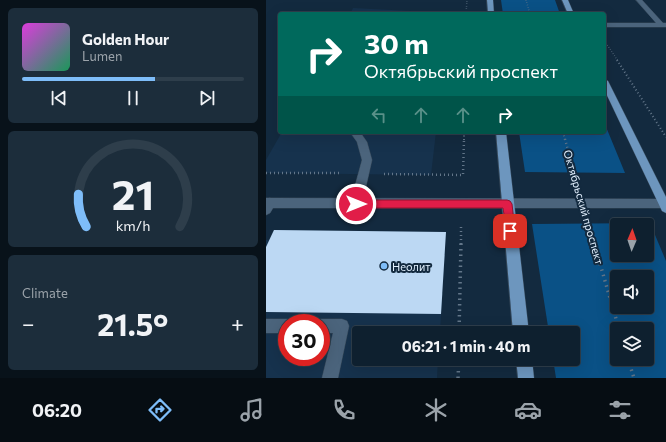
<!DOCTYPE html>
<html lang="en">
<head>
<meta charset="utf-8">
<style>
	:root { --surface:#0e202f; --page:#1c2d3b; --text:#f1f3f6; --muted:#9ba3aa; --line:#2e3e4b; --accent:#7ebdf9 }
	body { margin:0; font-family:Commissioner,sans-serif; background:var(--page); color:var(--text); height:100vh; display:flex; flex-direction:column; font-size:15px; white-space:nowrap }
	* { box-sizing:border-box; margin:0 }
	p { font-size:13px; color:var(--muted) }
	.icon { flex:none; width:22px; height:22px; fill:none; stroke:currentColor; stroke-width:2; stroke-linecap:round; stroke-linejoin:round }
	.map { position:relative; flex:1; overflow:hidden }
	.side { display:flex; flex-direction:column; gap:8px; padding:8px; background:#08121a; width:266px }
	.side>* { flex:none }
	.banner { position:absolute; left:12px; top:12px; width:328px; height:122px; border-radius:4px; box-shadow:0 4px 16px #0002,0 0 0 1px var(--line); background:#00695c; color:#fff; overflow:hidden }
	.needle { width:26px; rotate:2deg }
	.buttons { position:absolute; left:344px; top:218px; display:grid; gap:8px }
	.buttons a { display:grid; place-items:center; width:44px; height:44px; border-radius:4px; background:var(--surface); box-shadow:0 4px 16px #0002,0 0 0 1px var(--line); font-size:20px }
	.speed { position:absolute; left:12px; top:314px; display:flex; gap:8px; font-size:20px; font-weight:700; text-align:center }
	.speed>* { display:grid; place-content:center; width:52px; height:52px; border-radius:50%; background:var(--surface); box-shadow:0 4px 16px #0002,0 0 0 1px var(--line); line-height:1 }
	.speed .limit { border:6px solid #d22; background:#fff; color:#111 }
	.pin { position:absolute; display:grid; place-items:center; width:34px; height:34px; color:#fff; margin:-17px; border-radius:8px; box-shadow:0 2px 6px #0006 }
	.me { position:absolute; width:44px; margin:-22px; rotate:90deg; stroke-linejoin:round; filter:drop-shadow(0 0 3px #0008) }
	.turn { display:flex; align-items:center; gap:14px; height:84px; padding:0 20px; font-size:18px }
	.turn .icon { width:52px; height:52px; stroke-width:2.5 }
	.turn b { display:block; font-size:28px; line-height:34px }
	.lanes { display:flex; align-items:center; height:38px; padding:0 20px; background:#0003; justify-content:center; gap:20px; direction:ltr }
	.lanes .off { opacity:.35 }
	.big { font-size:30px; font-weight:700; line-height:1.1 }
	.side .tile { flex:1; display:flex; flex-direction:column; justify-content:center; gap:6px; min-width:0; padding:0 14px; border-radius:6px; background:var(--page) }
	.side .dial { align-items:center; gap:0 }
	.dial svg { height:104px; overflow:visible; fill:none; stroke:var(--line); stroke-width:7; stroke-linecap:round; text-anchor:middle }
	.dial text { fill:var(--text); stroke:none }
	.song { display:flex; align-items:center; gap:12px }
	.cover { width:48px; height:48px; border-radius:6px; background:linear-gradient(135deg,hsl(300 70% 55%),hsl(150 70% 35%)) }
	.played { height:4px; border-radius:2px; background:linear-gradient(90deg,var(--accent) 60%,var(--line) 60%) }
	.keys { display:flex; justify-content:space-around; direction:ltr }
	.heat { display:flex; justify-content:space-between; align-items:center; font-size:22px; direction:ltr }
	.trip { position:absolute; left:86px; top:326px; width:228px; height:40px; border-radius:4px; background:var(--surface); box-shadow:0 4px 16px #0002,0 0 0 1px var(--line); font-weight:700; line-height:40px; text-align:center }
	.menu { display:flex; height:64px; justify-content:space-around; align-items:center; background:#060d13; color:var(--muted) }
	.menu .icon { width:28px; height:28px }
	.menu .on { color:var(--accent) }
	.menu b { font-size:18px; color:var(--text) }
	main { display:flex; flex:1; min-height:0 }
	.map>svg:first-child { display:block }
	.built { fill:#16324d; fill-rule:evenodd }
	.green { fill:#0a5186; fill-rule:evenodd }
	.building { fill:#bcd8f3 }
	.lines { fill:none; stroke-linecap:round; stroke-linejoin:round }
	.service-casing { stroke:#364859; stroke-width:1 }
	.minor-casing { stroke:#364859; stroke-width:1 }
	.primary-casing { stroke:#364859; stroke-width:1 }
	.path-far3 { stroke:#637689; stroke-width:1.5; stroke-dasharray:0.5 2; stroke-linecap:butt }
	.path-far2 { stroke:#637689; stroke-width:2; stroke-dasharray:1 2.5; stroke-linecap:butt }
	.path-far1 { stroke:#637689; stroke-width:2.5; stroke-dasharray:1 3; stroke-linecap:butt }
	.path { stroke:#637689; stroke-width:3.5; stroke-dasharray:1.5 4; stroke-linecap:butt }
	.service { fill:#4b647c; fill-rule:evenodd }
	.minor { fill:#4b647c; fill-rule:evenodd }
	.primary { fill:#6d96be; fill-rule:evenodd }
	.route { fill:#e11d48; stroke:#92132f }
	.poi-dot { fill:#7ebdf9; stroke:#132a3f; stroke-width:1.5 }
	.labels { text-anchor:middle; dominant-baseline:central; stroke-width:4; stroke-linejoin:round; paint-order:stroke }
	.street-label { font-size:11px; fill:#e3f1ff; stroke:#132a3f }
	.poi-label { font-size:11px; fill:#e3f1ff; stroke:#132a3f; text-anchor:start }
</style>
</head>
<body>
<main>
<section class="side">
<div class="tile">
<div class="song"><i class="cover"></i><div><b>Golden Hour</b><p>Lumen</p></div></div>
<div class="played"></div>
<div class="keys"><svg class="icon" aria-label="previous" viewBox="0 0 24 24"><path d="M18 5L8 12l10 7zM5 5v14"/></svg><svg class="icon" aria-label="pause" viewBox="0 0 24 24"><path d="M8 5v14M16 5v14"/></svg><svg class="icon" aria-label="next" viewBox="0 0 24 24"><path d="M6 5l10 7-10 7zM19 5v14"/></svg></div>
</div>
<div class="tile dial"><svg viewBox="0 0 100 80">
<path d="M14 69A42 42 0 1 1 86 69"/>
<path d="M14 69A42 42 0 0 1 8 44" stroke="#7ebdf9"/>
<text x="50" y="56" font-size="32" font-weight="700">21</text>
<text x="50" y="72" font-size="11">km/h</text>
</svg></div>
<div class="tile"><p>Climate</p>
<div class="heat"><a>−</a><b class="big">21.5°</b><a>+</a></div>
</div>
</section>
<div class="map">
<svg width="400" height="378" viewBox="0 0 400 378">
	<rect width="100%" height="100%" fill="#132a3f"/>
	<path class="built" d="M 87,8 L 184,13 L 183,14 L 84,14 Z
		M 16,132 L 170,132 L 165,175 L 0,173 L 0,160 Z
		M 8,230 L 180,232 L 174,333 L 93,333 L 93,359 L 172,359 L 171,378 L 0,378 L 0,240 L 3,240 ZM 21,323 L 55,323 L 55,357 L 21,357 Z"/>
	<path class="green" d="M 235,0 L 289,0 L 294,14 L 237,14 Z
		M 338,122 L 359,173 L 259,172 L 253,132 L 338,132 Z
		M 384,223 L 400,261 L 400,378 L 290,378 L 287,359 L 307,359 L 307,333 L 283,333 L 266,224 ZM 351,225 L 381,225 L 381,255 L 351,255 ZM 351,277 L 381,277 L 381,307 L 351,307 ZM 351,329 L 381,329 L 381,359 L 351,359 Z"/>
	<path class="building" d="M 8,230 L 180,232 L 175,314 L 0,312 L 0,247 Z"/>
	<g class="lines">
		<defs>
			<path id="service" d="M 370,0 L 376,0 L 397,23 L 400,23 L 400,27 L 338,27 L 338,23 L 390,23 Z
				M 84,132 L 94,132 L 101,142 L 106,160 L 96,204 L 94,207 L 90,209 L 86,207 L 84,204 L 96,160 L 91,142 Z
				M 4,198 L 8,200 L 10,203 L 4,213 L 0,215 L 0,200 Z
				M 0,319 L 21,319 L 26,321 L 27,323 L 21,323 L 21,333 L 0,333 Z
				M 55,319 L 76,319 L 81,321 L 83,326 L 72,378 L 56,378 L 67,333 L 55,333 L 55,323 L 49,323 L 50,321 Z"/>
			<path id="minor" d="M 0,198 L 398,199 L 400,200 L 400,208 L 0,208 Z"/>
			<path id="primary" d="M 221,0 L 227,0 L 228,14 L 222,14 Z
				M 296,0 L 302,0 L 308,14 L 302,14 Z
				M 338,79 L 342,81 L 400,197 L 400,213 L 396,211 L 338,89 Z
				M 230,132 L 240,132 L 263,333 L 247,333 Z
				M 250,359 L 266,359 L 268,378 L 252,378 Z"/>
		</defs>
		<use href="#service" class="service-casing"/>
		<use href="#minor" class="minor-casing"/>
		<use href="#primary" class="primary-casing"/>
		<path class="path-far3" d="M 260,0 L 264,14
			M 200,14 L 201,0
			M 340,43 L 352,61"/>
		<path class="path-far2" d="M 351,60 L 400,137
			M 297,132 L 299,140
			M 198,140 L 198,132"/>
		<path class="path-far1" d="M 299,139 L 311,184
			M 0,173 L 75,173
			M 118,174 L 197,175 L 198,139
			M 322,223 L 328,244
			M 195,244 L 195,224"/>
		<path class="path" d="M 328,243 L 353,329
			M 193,333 L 195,243
			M 362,359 L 368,378
			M 192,378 L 193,359"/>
		<use href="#service" class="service"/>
		<use href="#minor" class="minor"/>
		<use href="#primary" class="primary"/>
	</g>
	<path class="route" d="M 90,200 L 241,200 L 244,201 L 246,204 L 249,231 L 248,234 L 244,235 L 241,234 L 237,208 L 90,208 L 86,207 L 85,204 L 86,201 Z"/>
	<circle class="poi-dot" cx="118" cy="266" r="4"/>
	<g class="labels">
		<g class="street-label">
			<text transform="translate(318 207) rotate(74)">Октябрьский проспект</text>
		</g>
		<g class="poi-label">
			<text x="126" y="266">Неолит</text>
		</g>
	</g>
</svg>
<div class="buttons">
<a><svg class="needle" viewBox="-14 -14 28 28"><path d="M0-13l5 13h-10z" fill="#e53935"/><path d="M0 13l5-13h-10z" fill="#9ba3aa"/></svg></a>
<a><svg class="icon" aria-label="sound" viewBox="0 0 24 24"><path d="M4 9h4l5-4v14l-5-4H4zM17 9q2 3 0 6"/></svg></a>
<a><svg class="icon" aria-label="layers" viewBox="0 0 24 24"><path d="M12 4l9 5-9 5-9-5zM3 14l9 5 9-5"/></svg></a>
</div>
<div class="speed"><div class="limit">30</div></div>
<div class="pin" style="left:244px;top:231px;background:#d93025"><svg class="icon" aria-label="arrive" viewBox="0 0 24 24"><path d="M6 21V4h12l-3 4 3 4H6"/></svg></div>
<svg class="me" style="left:90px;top:204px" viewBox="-20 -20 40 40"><circle r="17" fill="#e11d48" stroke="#fff" stroke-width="3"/><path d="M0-11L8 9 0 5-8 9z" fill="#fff"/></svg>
<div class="trip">06:21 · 1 min · 40 m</div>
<div class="banner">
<div class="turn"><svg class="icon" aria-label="right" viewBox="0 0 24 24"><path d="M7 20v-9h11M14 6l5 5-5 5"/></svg><div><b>30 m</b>Октябрьский проспект</div></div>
<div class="lanes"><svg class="icon off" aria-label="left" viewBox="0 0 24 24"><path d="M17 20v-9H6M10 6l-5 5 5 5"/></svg><svg class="icon off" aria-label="ahead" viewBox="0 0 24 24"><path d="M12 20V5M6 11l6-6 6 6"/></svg><svg class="icon off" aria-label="ahead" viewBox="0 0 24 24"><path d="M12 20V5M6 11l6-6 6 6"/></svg><svg class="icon" aria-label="right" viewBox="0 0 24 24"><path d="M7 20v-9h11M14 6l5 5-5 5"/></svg></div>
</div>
</div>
</main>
<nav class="menu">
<b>06:20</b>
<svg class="icon on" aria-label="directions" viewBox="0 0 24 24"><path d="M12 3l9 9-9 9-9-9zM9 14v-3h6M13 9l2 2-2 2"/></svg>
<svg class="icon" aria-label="music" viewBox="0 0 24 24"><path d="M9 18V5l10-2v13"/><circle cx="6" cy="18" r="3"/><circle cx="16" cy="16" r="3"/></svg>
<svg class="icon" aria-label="phone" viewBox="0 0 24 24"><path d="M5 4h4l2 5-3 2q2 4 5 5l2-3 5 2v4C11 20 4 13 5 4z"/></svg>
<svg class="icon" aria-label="climate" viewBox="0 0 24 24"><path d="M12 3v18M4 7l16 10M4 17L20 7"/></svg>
<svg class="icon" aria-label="car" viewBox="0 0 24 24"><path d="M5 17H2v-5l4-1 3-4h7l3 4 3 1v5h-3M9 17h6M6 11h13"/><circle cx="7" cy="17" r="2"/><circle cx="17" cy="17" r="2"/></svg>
<svg class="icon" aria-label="filters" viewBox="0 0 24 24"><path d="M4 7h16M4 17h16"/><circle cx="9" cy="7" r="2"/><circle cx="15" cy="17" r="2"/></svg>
</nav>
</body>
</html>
